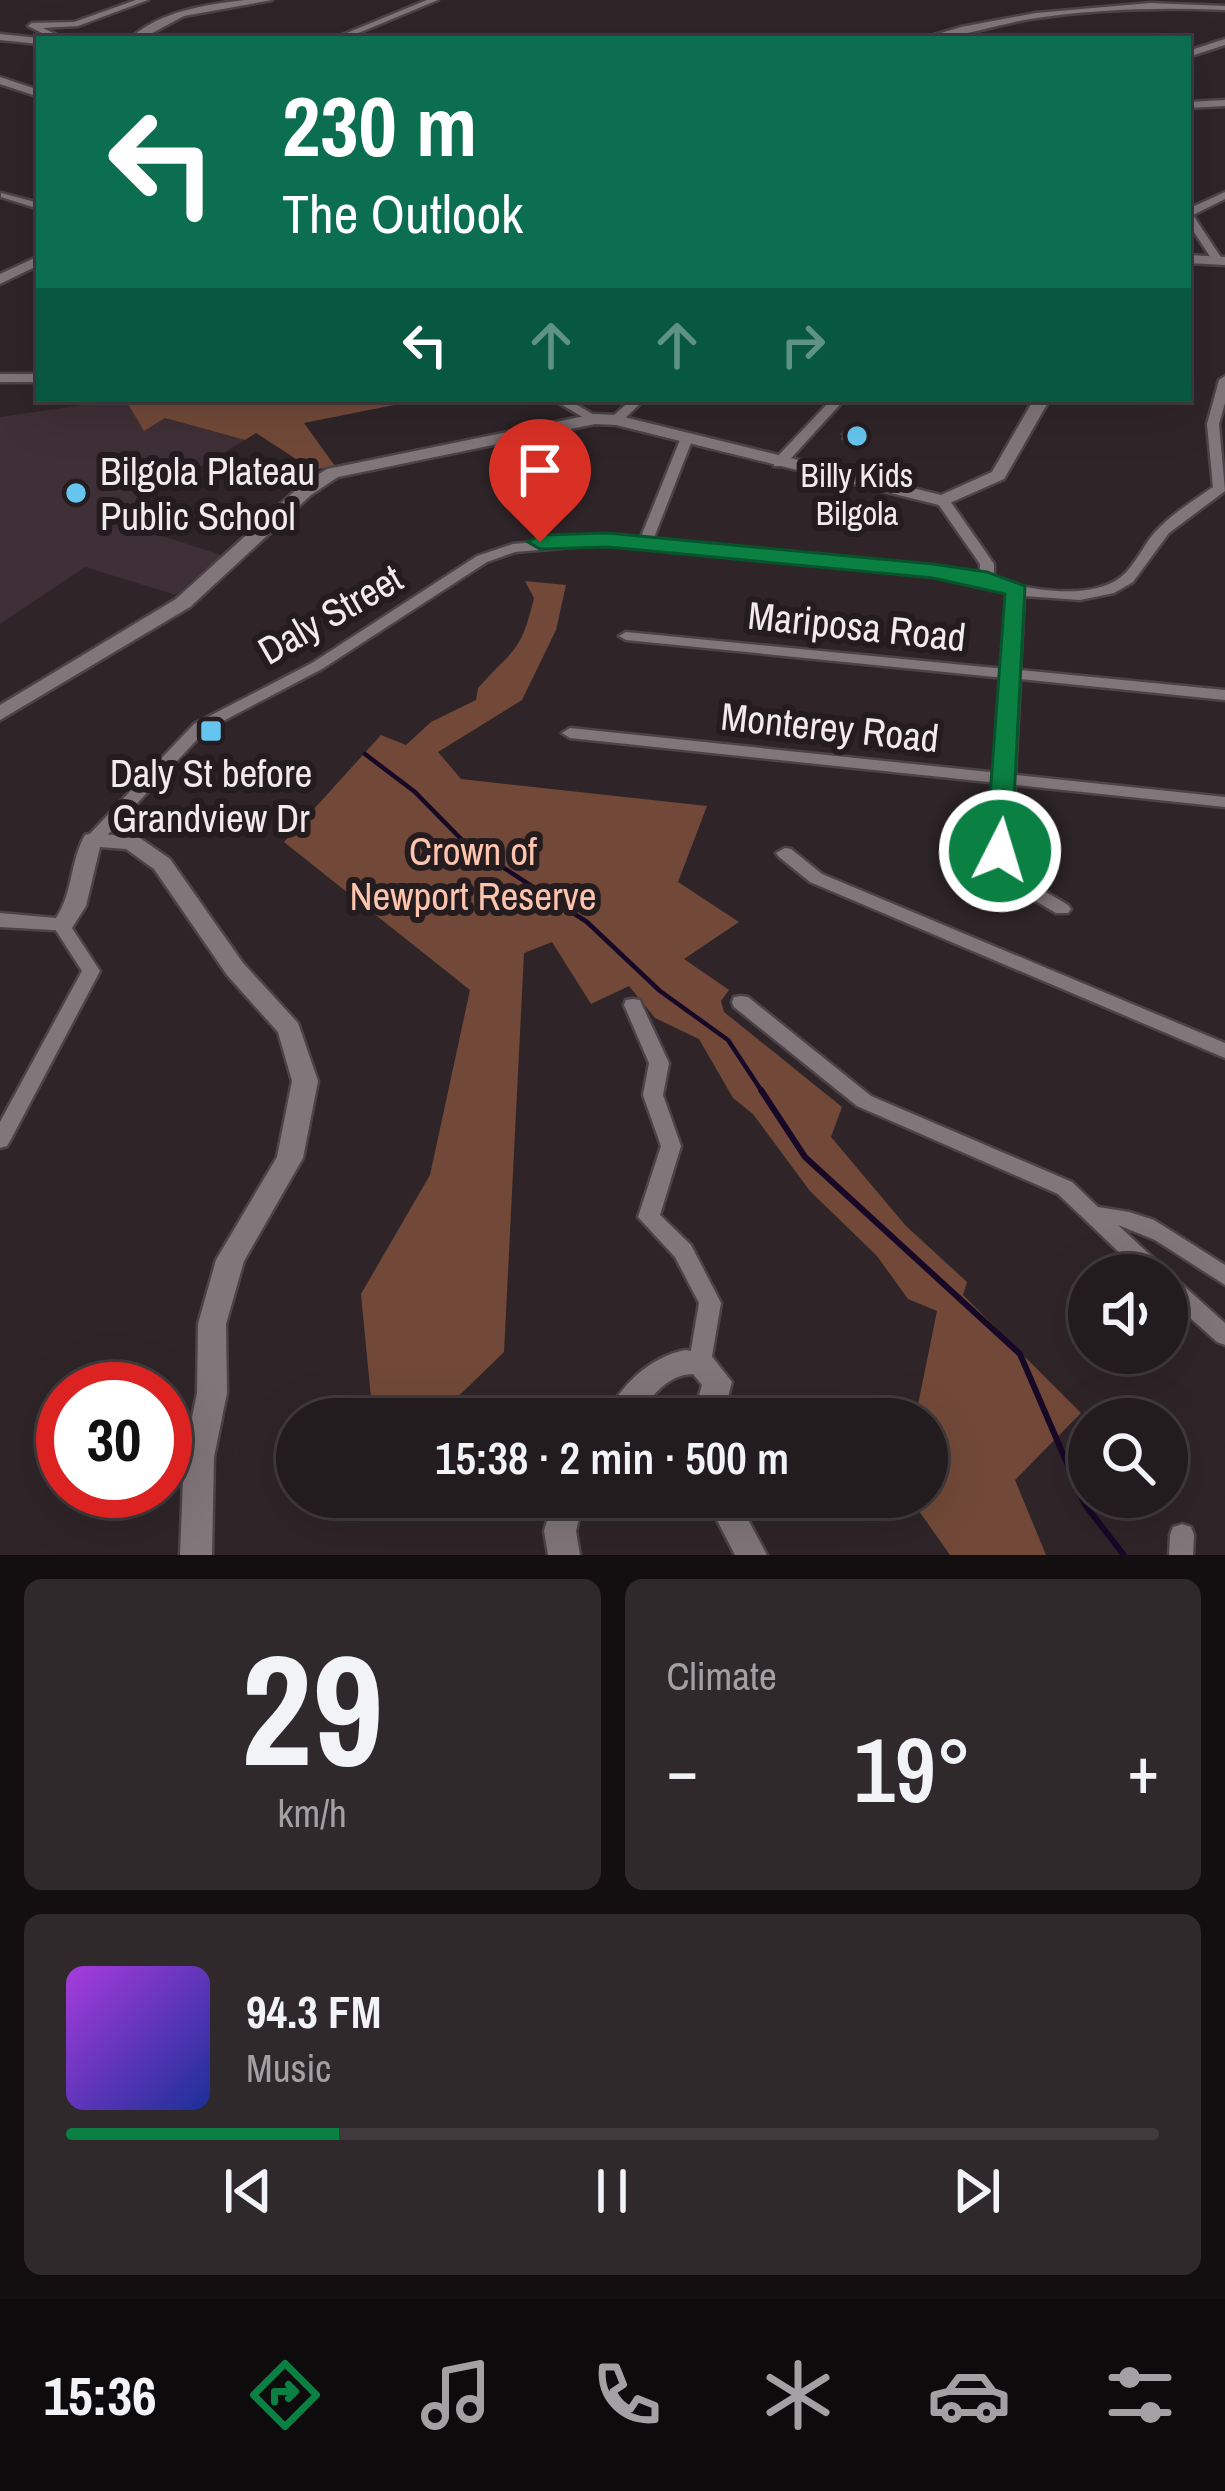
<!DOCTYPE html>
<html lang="en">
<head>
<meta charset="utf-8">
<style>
	:root { --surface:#231c1f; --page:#2f292c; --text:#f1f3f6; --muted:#a3a1a4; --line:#403a3d; --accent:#0b8043 }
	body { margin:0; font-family:"Archivo Narrow",sans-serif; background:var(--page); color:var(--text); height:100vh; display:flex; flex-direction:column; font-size:45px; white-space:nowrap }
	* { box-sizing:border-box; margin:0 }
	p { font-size:39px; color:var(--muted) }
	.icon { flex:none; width:66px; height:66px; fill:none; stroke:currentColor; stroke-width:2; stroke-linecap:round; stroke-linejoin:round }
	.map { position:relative; height:1555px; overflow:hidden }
	.panel { display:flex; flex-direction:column; gap:24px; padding:24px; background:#130f11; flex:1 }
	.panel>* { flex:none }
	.banner { position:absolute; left:36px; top:36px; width:1155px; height:366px; border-radius:0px; box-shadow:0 12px 48px #0002,0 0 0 3px var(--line); background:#0b6e4f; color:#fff; overflow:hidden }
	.fabs { position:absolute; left:1068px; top:1254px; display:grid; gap:24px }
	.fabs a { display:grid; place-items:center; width:120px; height:120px; border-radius:50%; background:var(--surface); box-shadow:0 12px 48px #0002,0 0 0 3px var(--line); font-size:60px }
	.speed { position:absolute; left:36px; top:1362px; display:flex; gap:24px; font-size:60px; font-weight:700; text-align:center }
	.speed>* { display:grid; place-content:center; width:156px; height:156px; border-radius:50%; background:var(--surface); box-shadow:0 12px 48px #0002,0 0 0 3px var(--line); line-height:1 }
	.speed .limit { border:18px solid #d22; background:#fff; color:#111 }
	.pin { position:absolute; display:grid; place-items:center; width:102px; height:102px; color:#fff; margin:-123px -51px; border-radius:50% 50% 50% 0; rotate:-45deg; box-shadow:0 0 12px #0007 }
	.pin .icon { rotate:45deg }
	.me { position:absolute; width:132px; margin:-66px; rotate:5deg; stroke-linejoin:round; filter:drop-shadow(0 0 9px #0008) }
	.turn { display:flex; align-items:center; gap:42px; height:252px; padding:0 48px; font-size:54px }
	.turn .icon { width:156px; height:156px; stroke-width:2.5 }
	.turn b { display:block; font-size:84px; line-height:102px }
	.lanes { display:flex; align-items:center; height:114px; padding:0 48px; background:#0003; justify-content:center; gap:60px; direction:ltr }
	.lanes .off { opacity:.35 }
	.big { font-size:90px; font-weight:600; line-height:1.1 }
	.panel .card { flex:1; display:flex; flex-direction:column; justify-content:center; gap:18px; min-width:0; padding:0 42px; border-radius:18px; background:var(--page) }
	.panel .dial { align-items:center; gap:0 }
	.dial b { font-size:156px; line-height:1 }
	.song { display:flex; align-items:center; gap:36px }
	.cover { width:144px; height:144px; border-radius:18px; background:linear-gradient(135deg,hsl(280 70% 55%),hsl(230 70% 35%)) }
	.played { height:12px; border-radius:6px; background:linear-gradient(90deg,var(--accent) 25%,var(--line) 25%) }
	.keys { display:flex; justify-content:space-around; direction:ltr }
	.heat { display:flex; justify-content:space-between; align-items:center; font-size:66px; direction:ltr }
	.panel .tiles { flex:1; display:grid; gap:24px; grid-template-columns:1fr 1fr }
	.card:last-child { grid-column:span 2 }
	.trip { position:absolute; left:276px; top:1398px; width:672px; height:120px; border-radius:60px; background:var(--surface); box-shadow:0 12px 48px #0002,0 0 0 3px var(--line); font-weight:600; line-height:120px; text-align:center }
	.tab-bar { display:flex; height:192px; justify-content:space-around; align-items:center; background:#0e0b0c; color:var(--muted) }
	.tab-bar .icon { width:84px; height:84px }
	.tab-bar .current { color:var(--accent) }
	.tab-bar b { font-size:54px; color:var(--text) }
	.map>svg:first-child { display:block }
	.built { fill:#3f2f36 }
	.forest { fill:#724938 }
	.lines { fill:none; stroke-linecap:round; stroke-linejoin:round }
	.stream-far1 { stroke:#170827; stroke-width:4.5 }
	.stream { stroke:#170827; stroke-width:6 }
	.minor-casing { stroke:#4b4347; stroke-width:5 }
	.tertiary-casing { stroke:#4b4347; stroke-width:5 }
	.minor { fill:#81767a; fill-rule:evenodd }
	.tertiary { fill:#81767a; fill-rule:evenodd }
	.wall { fill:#4e474e }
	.building { fill:#5b535b; stroke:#403a40; stroke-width:3 }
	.route { fill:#0b8043; stroke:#07532c; stroke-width:3 }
	.poi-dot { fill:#65c5ee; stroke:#251c1f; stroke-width:4.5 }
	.labels { text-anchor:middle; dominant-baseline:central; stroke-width:12; stroke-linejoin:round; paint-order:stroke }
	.far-poi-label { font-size:33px; fill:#f1ebed; stroke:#251c1f }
	.poi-label { font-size:39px; fill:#f1ebed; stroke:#251c1f; text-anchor:start }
	.street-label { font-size:39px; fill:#f1ebed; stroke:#251c1f }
	.park-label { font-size:39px; fill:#fec4ad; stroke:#251c1f }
</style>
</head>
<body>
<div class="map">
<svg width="1225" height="1555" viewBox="0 0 1225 1555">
	<rect width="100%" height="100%" fill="#2f2529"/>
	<path class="built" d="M 125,399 L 144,430 L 165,418 L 245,440 L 113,520 L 221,555 L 176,595 L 85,567 L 0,624 L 0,417 Z"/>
	<path class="forest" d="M 125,399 L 410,399 L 414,401 L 304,423 L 335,466 L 313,470 L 256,433 L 245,440 L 165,418 L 144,431 Z
		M 525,581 L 566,585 L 556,630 L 522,700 L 438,752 L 461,779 L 707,806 L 678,882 L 739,922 L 684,959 L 729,990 L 721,1001 L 724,1012 L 842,1107 L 831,1137 L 906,1226 L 967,1282 L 963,1295 L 1081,1413 L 1015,1480 L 1046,1555 L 950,1555 L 909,1497 L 927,1497 L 927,1419 L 915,1419 L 937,1311 L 908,1299 L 877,1256 L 810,1191 L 753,1114 L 733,1098 L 699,1039 L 655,1018 L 629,986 L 591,1004 L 552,942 L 524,953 L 504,1352 L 435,1419 L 373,1419 L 361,1294 L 430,1175 L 470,990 L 284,842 L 381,735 L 406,745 L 431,722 L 476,700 L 478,688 C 513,648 520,656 534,598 Z"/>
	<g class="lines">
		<path class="stream-far1" d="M 365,754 L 415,792 L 464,842 L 587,922 L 660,991 L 728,1040 L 763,1093"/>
		<path class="stream" d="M 761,1090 L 805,1157 L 1020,1354 L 1085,1505 L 1124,1555"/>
		<defs>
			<path id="minor" d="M 136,0 L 148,0 L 78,26 L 43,28 L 65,39 L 54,39 L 28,26 L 32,23 L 74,22 Z
				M 427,0 L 438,0 L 344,39 L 332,39 Z
				M 1150,3 L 1225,6 L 1225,10 C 1160,7 1095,9 1030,19 C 995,25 957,39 921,39 L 961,27 L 1036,13 Z
				M 1225,39 L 1225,45 L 1188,57 L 1188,51 Z
				M 1225,100 L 1225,106 L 1188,108 L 1188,102 Z
				M 1225,192 L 1225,199 L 1193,215 L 1222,259 L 1217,262 L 1213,261 L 1188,223 L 1188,209 Z
				M 1,193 L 39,203 L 39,209 L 1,197 Z
				M 0,374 L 39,374 L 39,382 L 0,382 Z
				M 1225,376 L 1225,403 L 1219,424 L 1225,491 L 1169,533 L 1133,582 L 1114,593 L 1080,600 L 1024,596 L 1020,670 L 1225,690 L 1225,700 L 1020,679 L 1015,775 L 1225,797 L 1225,807 L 1015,785 L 1011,866 L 1017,875 L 1068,905 L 1071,909 L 1068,913 L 1056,913 L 1005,883 L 993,866 L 998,783 L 570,738 L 562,733 L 570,728 L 999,773 L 1005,678 L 626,640 L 619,636 L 626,632 L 1005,669 L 1010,593 L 962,578 L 608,544 L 515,552 L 487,562 L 322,669 L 206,730 L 99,844 L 87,844 L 84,840 L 194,724 L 312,663 L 477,556 L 513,544 L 608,536 L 640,539 L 682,435 L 692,435 L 693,438 L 653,540 L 964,570 L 980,574 L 980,564 L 936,501 L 943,497 L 948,498 L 994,564 L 994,579 C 1028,590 1090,601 1121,577 C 1137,564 1145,540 1161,526 C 1176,511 1196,499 1213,487 L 1207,424 L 1219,380 Z
				M 552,399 L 567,399 L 601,419 L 599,422 L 591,422 Z
				M 632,399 L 645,399 L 620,423 L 612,423 L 612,417 Z
				M 832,399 L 845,399 L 784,466 L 774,466 L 774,460 Z
				M 785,848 L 791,849 L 822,874 L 1225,1043 L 1225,1058 L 810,882 L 779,857 L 776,853 Z
				M 62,920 L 68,922 L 100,971 L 10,1141 L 7,1146 L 0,1148 L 0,1122 L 82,971 L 53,926 Z
				M 741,996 L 748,997 L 871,1096 L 1072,1182 L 1098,1207 L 1129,1212 L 1154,1220 L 1225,1265 L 1225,1285 L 1155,1240 L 1118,1225 L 1165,1269 L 1168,1276 L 1175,1278 L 1225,1323 L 1225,1345 L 1217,1342 L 1167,1297 L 1167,1275 L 1143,1275 L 1058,1194 L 857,1106 L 734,1007 L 732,1002 L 734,997 Z
				M 633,999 L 640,1000 L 642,1005 L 669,1063 L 663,1095 L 681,1146 L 660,1215 L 691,1245 L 721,1303 L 711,1362 L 708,1369 L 700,1371 L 692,1369 L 689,1362 L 699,1303 L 675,1257 L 638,1217 L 661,1146 L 643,1095 L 649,1063 L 624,1005 L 626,1000 Z
				M 1182,1524 L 1191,1527 L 1194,1535 L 1193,1555 L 1169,1555 L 1170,1535 L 1173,1527 Z"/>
			<path id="tertiary" d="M 245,0 L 272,0 L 184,16 L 141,39 L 129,39 C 161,11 203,5 245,0 Z
				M 0,34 L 39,38 L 43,39 L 39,39 L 39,44 L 0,40 Z
				M 0,77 L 39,90 L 39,97 L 0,84 Z
				M 1188,255 L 1225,257 L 1225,265 L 1188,263 Z
				M 39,256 L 39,265 L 0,284 L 0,274 Z
				M 1034,399 L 1050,399 L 1004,479 L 943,506 L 616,425 L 595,424 L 338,477 L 311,495 L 190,607 L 0,720 L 0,705 L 176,599 L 299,487 L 327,469 L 595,414 L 616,415 L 941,495 L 992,472 Z
				M 93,833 L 140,838 L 170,859 L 243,963 L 298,1023 L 318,1081 L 303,1158 L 244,1261 L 226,1324 L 227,1393 L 214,1457 L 212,1555 L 180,1555 L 184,1457 L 197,1393 L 198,1324 L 216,1260 L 277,1157 L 292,1081 L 278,1032 L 227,975 L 154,869 L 126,849 L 100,847 L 86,906 L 70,931 L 0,927 L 0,913 L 56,918 C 73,893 70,861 85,835 Z
				M 685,1350 L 710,1354 L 732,1382 L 722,1419 L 692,1419 L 702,1385 L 693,1374 C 665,1375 651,1398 636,1419 L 604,1419 C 621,1385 648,1358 685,1350 Z
				M 554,1497 L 584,1497 L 576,1531 L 580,1555 L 548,1555 L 544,1531 Z
				M 705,1497 L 736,1497 L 767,1555 L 735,1555 Z"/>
		</defs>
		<use href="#minor" class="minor-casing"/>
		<use href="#tertiary" class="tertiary-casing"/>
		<use href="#minor" class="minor"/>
		<use href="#tertiary" class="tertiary"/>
	</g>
	<path class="wall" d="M 864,433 L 855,443 L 841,440 L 842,434 Z"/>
	<path class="building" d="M 851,425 L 864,428 L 855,437 L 842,434 Z"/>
	<path class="route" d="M 608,533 L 933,564 L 987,572 L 1025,586 L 1011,857 L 1000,860 L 986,851 L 1005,594 L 933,578 L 608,547 L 540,549 L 528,542 L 540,535 Z"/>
	<g class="poi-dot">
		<circle cx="857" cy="436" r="12"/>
		<circle cx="76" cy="493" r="12"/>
		<rect x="199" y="719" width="24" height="24" rx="6"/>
	</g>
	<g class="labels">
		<g class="far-poi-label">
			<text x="857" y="475">Billy Kids<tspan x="857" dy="38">Bilgola</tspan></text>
		</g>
		<g class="poi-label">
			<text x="100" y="471">Bilgola Plateau<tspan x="100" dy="45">Public School</tspan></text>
			<text x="211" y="773" text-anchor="middle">Daly St before<tspan x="211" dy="45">Grandview Dr</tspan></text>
		</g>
		<g class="street-label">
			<text transform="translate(330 614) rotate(-30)">Daly Street</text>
			<text transform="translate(857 626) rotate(6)">Mariposa Road</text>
			<text transform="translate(830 727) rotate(6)">Monterey Road</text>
		</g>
		<g class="park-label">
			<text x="473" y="851">Crown of<tspan x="473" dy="45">Newport Reserve</tspan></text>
		</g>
	</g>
</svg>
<div class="fabs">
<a><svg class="icon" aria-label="sound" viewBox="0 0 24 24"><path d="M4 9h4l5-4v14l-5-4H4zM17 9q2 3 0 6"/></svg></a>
<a><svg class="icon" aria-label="search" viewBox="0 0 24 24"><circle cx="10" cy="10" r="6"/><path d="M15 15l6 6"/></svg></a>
</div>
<div class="speed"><div class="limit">30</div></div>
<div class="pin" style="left:540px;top:542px;background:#d93025"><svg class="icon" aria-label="arrive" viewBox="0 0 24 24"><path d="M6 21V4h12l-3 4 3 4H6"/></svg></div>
<svg class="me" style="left:1000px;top:851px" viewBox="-20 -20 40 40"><circle r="17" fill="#0b8043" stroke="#fff" stroke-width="3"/><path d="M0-11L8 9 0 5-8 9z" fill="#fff"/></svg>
<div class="trip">15:38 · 2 min · 500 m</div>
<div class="banner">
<div class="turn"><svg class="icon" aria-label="left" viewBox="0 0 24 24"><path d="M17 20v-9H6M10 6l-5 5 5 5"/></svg><div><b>230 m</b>The Outlook</div></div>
<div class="lanes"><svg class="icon" aria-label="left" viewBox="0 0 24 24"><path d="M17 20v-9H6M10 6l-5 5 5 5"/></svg><svg class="icon off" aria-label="ahead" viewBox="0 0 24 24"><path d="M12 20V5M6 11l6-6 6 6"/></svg><svg class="icon off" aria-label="ahead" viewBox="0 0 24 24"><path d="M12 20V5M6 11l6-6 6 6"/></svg><svg class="icon off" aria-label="right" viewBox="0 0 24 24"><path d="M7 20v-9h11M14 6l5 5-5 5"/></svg></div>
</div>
</div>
<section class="panel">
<div class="tiles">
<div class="card dial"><b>29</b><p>km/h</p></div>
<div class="card"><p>Climate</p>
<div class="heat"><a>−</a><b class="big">19°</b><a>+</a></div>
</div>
<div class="card">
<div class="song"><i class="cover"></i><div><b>94.3 FM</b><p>Music</p></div></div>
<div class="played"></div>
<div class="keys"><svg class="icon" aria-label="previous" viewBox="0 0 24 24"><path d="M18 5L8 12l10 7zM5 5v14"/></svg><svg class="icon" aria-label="pause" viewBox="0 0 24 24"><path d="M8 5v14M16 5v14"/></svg><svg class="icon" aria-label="next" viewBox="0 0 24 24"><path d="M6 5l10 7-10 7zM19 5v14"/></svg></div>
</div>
</div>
</section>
<nav class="tab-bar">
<b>15:36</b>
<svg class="icon current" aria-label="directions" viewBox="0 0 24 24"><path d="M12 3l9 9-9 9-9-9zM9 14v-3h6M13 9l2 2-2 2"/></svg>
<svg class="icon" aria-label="music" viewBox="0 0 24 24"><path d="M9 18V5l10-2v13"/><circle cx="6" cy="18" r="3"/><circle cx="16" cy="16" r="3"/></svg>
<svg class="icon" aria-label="phone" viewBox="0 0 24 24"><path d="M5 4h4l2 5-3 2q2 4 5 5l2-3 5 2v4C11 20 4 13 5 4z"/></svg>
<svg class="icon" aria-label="climate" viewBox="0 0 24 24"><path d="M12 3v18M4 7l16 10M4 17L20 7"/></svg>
<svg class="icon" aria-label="car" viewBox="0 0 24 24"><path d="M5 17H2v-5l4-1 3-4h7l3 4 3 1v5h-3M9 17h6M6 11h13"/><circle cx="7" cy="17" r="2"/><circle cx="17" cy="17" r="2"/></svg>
<svg class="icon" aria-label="filters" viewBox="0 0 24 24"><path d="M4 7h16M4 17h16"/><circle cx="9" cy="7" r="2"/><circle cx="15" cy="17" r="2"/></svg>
</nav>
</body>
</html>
